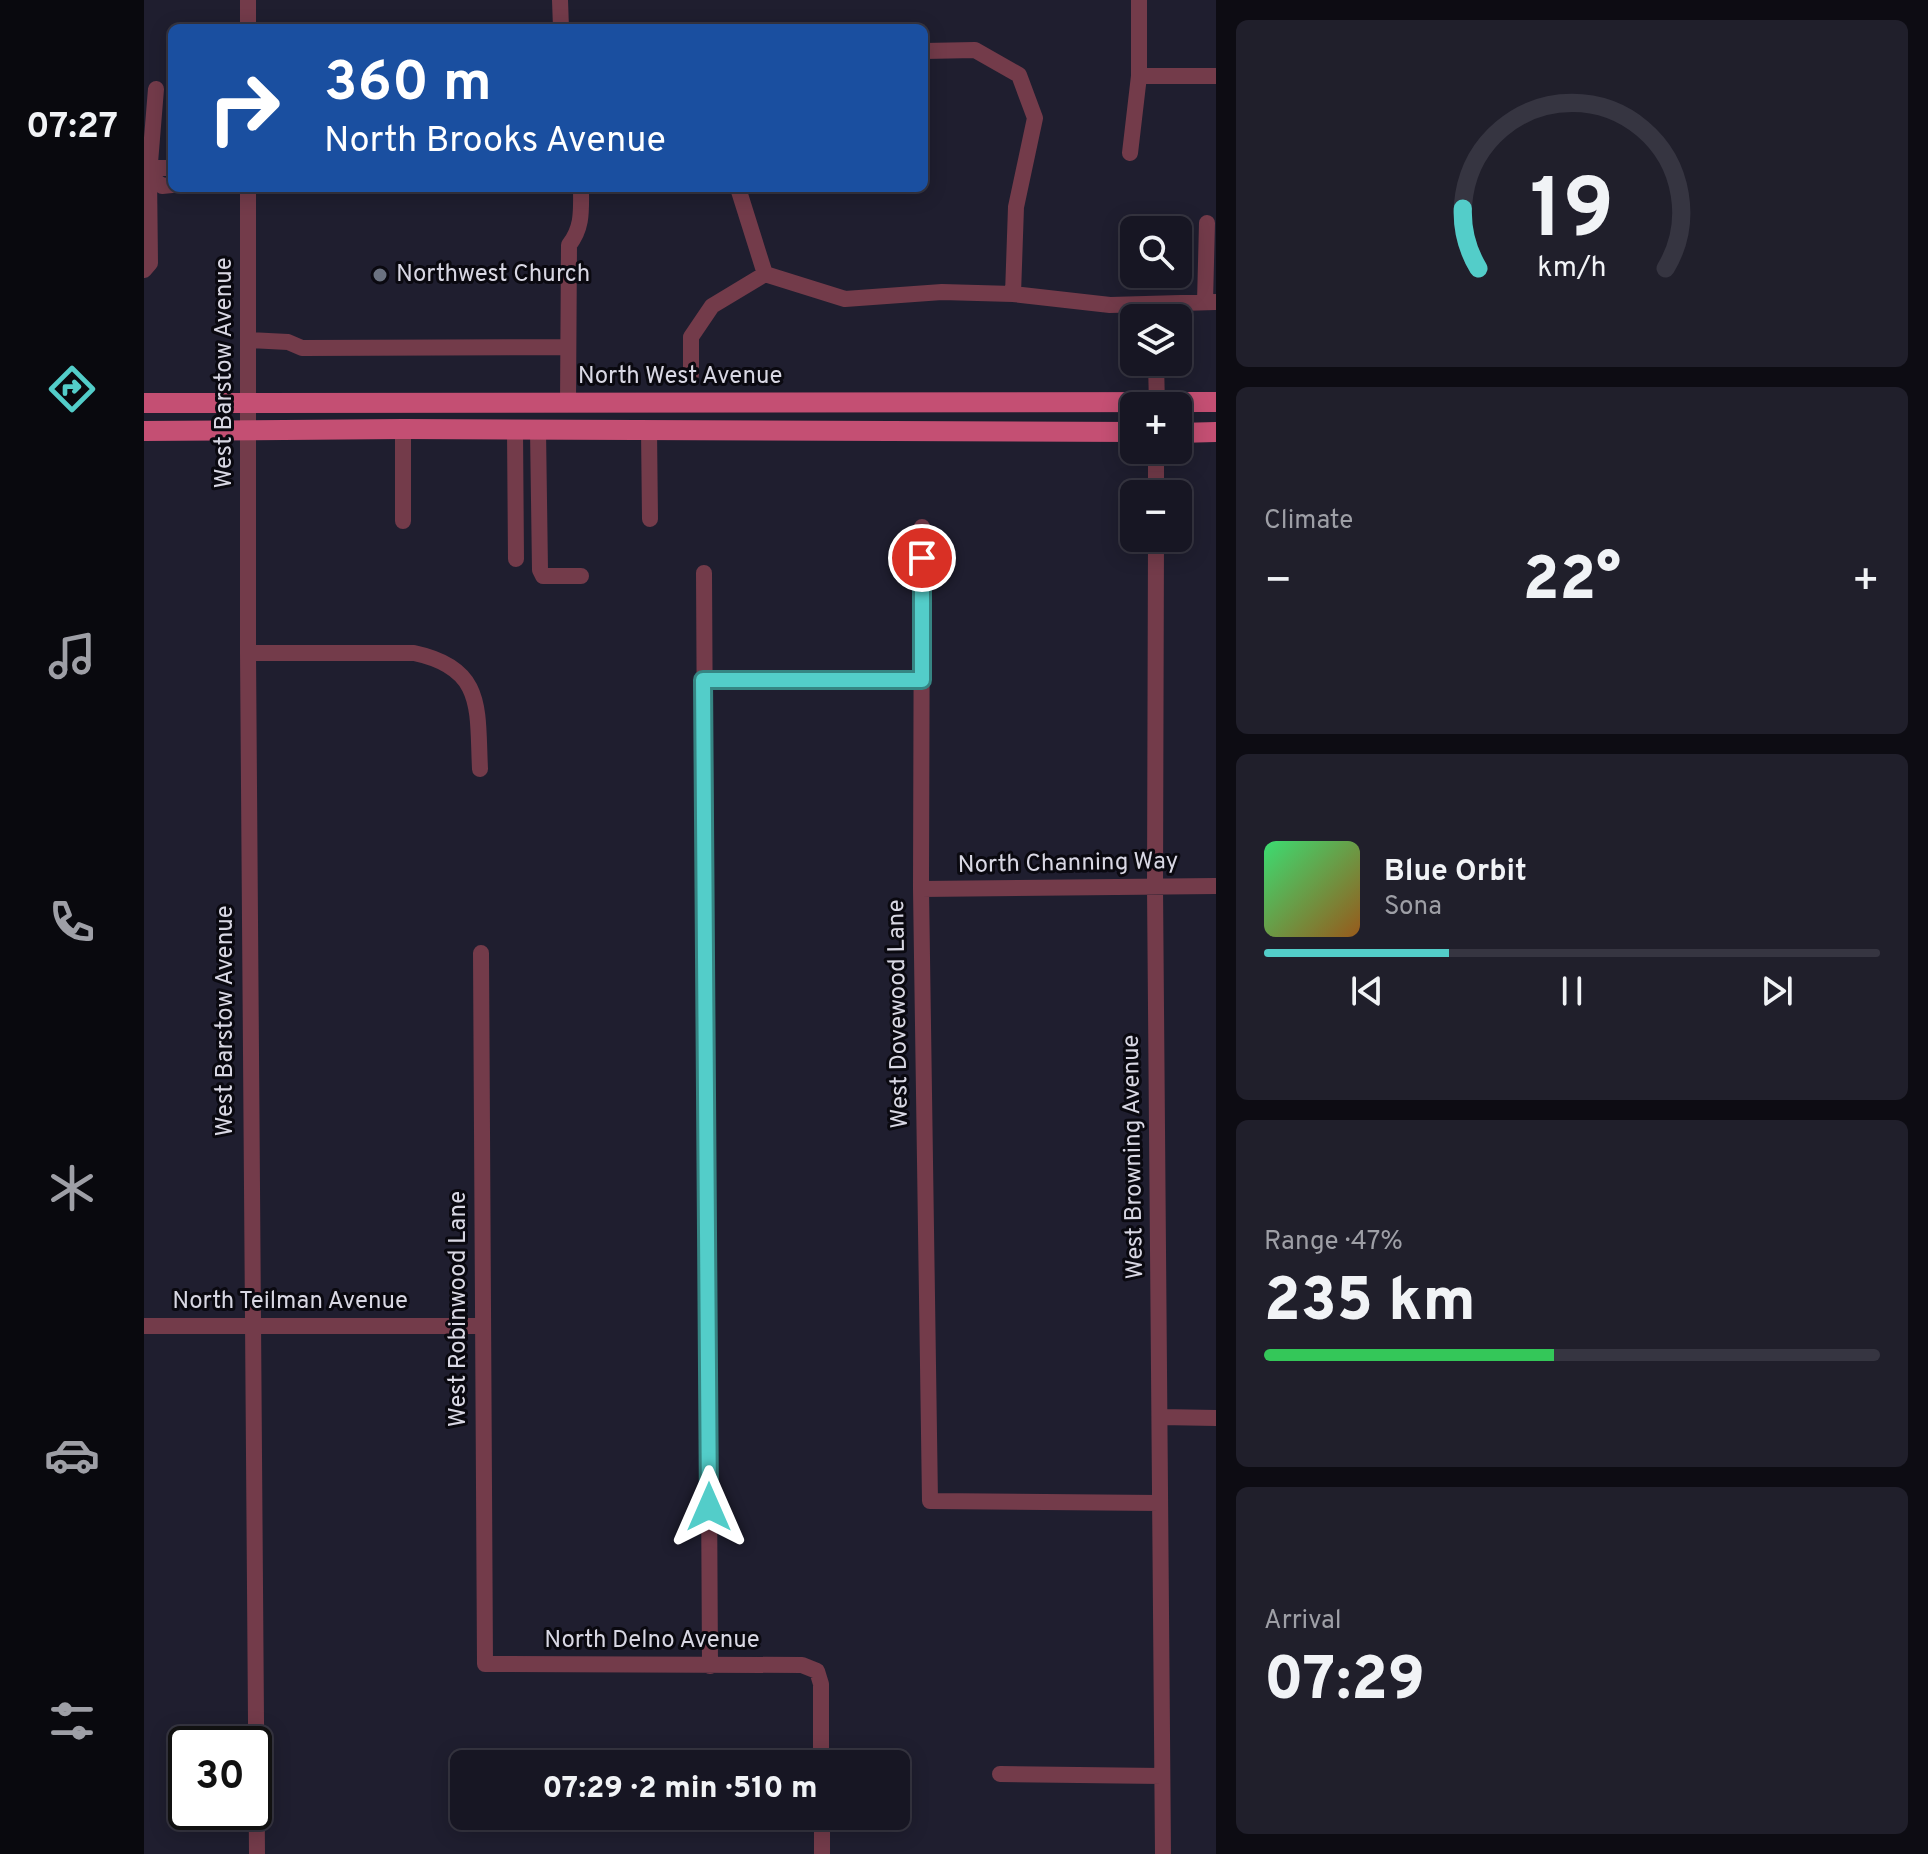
<!DOCTYPE html>
<html lang="en">
<head>
<meta charset="utf-8">
<style>
	:root { --surface:#171623; --page:#201f2b; --text:#f1f3f6; --muted:#9e9fa6; --line:#363541; --accent:#53cdc9 }
	body { margin:0; font-family:Overpass,sans-serif; background:var(--page); color:var(--text); height:100vh; display:flex; flex-direction:column; font-size:30px; white-space:nowrap }
	* { box-sizing:border-box; margin:0 }
	p { font-size:26px; color:var(--muted) }
	.icon { flex:none; width:44px; height:44px; fill:none; stroke:currentColor; stroke-width:2; stroke-linecap:round; stroke-linejoin:round }
	.map { position:relative; flex:1; overflow:hidden }
	.sheet { display:flex; flex-direction:column; gap:20px; padding:20px; background:#0d0c13; width:712px }
	.sheet>* { flex:none }
	.hud { position:absolute; left:24px; top:24px; width:760px; height:168px; border-radius:12px; box-shadow:0 4px 20px #0003,0 0 0 2px var(--line); background:#1a4fa0; color:#fff; overflow:hidden }
	.fabs { position:absolute; left:976px; top:216px; display:grid; gap:16px }
	.fabs a { display:grid; place-items:center; width:72px; height:72px; border-radius:12px; background:var(--surface); box-shadow:0 4px 20px #0003,0 0 0 2px var(--line); font-size:40px }
	.speed { position:absolute; left:24px; top:1726px; display:flex; gap:16px; font-size:40px; font-weight:700; text-align:center }
	.speed>* { display:grid; place-content:center; width:104px; height:104px; border-radius:50%; background:var(--surface); box-shadow:0 4px 20px #0003,0 0 0 2px var(--line); line-height:1 }
	.speed .limit { border:4px solid #111; border-radius:12px; background:#fff; color:#111 }
	.pin { position:absolute; display:grid; place-items:center; width:68px; height:68px; color:#fff; margin:-34px; border:4px solid #fff; border-radius:50%; box-shadow:0 2px 8px #0007 }
	.me { position:absolute; width:88px; margin:-44px; rotate:0deg; stroke-linejoin:round; filter:drop-shadow(0 0 6px #0008) }
	.turn { display:flex; align-items:center; gap:28px; height:168px; padding:0 24px; font-size:36px }
	.turn .icon { width:104px; height:104px; stroke-width:2.5 }
	.turn b { display:block; font-size:56px; line-height:68px }
	.big { font-size:60px; font-weight:800; line-height:1.1 }
	.sheet .card { flex:1; display:flex; flex-direction:column; justify-content:center; gap:12px; min-width:0; padding:0 28px; border-radius:12px; background:var(--page) }
	.sheet .dial { align-items:center; gap:0 }
	.dial svg { height:208px; overflow:visible; fill:none; stroke:var(--line); stroke-width:7; stroke-linecap:round; text-anchor:middle }
	.dial text { fill:var(--text); stroke:none }
	.song { display:flex; align-items:center; gap:24px }
	.cover { width:96px; height:96px; border-radius:12px; background:linear-gradient(135deg,hsl(140 70% 55%),hsl(30 70% 35%)) }
	.played { height:8px; border-radius:4px; background:linear-gradient(90deg,var(--accent) 30%,var(--line) 30%) }
	.keys { display:flex; justify-content:space-around; direction:ltr }
	.heat { display:flex; justify-content:space-between; align-items:center; font-size:44px; direction:ltr }
	.charge { height:12px; border-radius:6px; background:linear-gradient(90deg,#34c759 47%,var(--line) 0) }
	.trip { position:absolute; left:306px; top:1750px; width:460px; height:80px; border-radius:12px; background:var(--surface); box-shadow:0 4px 20px #0003,0 0 0 2px var(--line); font-weight:800; line-height:80px; text-align:center }
	main { display:flex; flex:1; min-height:0 }
	.menu { display:flex; flex-direction:column; width:144px; justify-content:space-around; align-items:center; background:#09090e; color:var(--muted) }
	.menu .icon { width:56px; height:56px }
	.menu .on { color:var(--accent) }
	.menu b { font-size:36px; color:var(--text) }
	.map>svg:first-child { display:block }
	.lines { fill:none; stroke-linecap:round; stroke-linejoin:round }
	.minor { stroke:#733b4a; stroke-width:16 }
	.major { stroke:#c44f73; stroke-width:20 }
	.route-casing { stroke:#368583; stroke-width:20 }
	.route { stroke:#53cdc9; stroke-width:14 }
	.worship-dot { fill:#6b7280; stroke:#0a0910; stroke-width:3 }
	.labels { text-anchor:middle; dominant-baseline:central; stroke-width:6; stroke-linejoin:round; paint-order:stroke }
	.poi-label { font-size:24px; fill:#d8d7e3; stroke:#0a0910; text-anchor:start }
	.street-label { font-size:24px; fill:#d8d7e3; stroke:#0a0910 }
</style>
</head>
<body>
<main>
<nav class="menu">
<b>07:27</b>
<svg class="icon on" aria-label="directions" viewBox="0 0 24 24"><path d="M12 3l9 9-9 9-9-9zM9 14v-3h6M13 9l2 2-2 2"/></svg>
<svg class="icon" aria-label="music" viewBox="0 0 24 24"><path d="M9 18V5l10-2v13"/><circle cx="6" cy="18" r="3"/><circle cx="16" cy="16" r="3"/></svg>
<svg class="icon" aria-label="phone" viewBox="0 0 24 24"><path d="M5 4h4l2 5-3 2q2 4 5 5l2-3 5 2v4C11 20 4 13 5 4z"/></svg>
<svg class="icon" aria-label="climate" viewBox="0 0 24 24"><path d="M12 3v18M4 7l16 10M4 17L20 7"/></svg>
<svg class="icon" aria-label="car" viewBox="0 0 24 24"><path d="M5 17H2v-5l4-1 3-4h7l3 4 3 1v5h-3M9 17h6M6 11h13"/><circle cx="7" cy="17" r="2"/><circle cx="17" cy="17" r="2"/></svg>
<svg class="icon" aria-label="filters" viewBox="0 0 24 24"><path d="M4 7h16M4 17h16"/><circle cx="9" cy="7" r="2"/><circle cx="15" cy="17" r="2"/></svg>
</nav>
<div class="map">
<svg width="1072" height="1854" viewBox="0 0 1072 1854">
	<rect width="100%" height="100%" fill="#1f1e2f"/>
	<g class="lines">
		<path class="minor" d="M 104,0 L 104,28
			M 416,0 L 417,28
			M 780,51 L 831,50 L 875,75 L 891,118 L 872,207 L 869,294
			M 995,76 L 1072,76
			M 986,153 L 995,76 L 995,0
			M 28,168 L 13,168 L 5,175 L 18,186 L 28,185
			M 104,188 L 104,653 L 113,1854
			M 594,188 L 621,274 L 701,299 L 798,292 L 869,294 L 966,305 L 1072,302
			M 0,270 L 6,263 L 5,175 L 12,89
			M 1061,302 L 1063,223
			M 105,340 L 144,342 L 158,348 L 424,347
			M 1012,362 L 1013,406
			M 547,375 L 547,337 L 568,306 L 621,274
			M 424,404 L 425,245 C 439,227 437,210 437,188
			M 259,429 L 259,521
			M 394,430 L 396,570 L 399,576 L 437,576
			M 505,430 L 506,519
			M 371,431 L 372,559
			M 1012,494 L 1012,450
			M 778,527 L 777,889 L 786,1501 L 1016,1503
			M 1012,538 L 1011,887 L 1019,1854
			M 560,573 L 566,1666
			M 104,653 L 270,653 C 341,668 333,709 336,769
			M 559,680 L 778,680
			M 777,889 L 1072,886
			M 337,953 L 341,1664 L 658,1665 L 673,1671 L 677,1684 L 677,1764
			M 0,1326 L 339,1326
			M 1017,1417 L 1072,1418
			M 856,1774 L 1018,1776
			M 678,1816 L 678,1854"/>
		<path class="major" d="M 0,403 L 1072,402
			M 0,431 L 259,429 L 990,432
			M 1034,433 L 1072,432"/>
	</g>
	<g class="lines">
		<defs>
			<path id="route" d="M 565,1507 L 559,680 L 778,680 L 778,558"/>
		</defs>
		<use href="#route" class="route-casing"/>
		<use href="#route" class="route"/>
	</g>
	<circle class="worship-dot" cx="236" cy="275" r="8"/>
	<g class="labels">
		<g class="poi-label">
			<text x="252" y="275">Northwest Church</text>
		</g>
		<g class="street-label">
			<text transform="translate(81 373) rotate(-90)">West Barstow Avenue</text>
			<text x="536" y="377">North West Avenue</text>
			<text transform="translate(924 864) rotate(-1)">North Channing Way</text>
			<text transform="translate(755 1014) rotate(-91)">West Dovewood Lane</text>
			<text transform="translate(82 1021) rotate(-90)">West Barstow Avenue</text>
			<text transform="translate(990 1157) rotate(-91)">West Browning Avenue</text>
			<text x="146" y="1302">North Teilman Avenue</text>
			<text transform="translate(315 1309) rotate(-90)">West Robinwood Lane</text>
			<text x="508" y="1641">North Delno Avenue</text>
		</g>
	</g>
</svg>
<div class="fabs">
<a><svg class="icon" aria-label="search" viewBox="0 0 24 24"><circle cx="10" cy="10" r="6"/><path d="M15 15l6 6"/></svg></a>
<a><svg class="icon" aria-label="layers" viewBox="0 0 24 24"><path d="M12 4l9 5-9 5-9-5zM3 14l9 5 9-5"/></svg></a>
<a>+</a>
<a>−</a>
</div>
<div class="speed"><div class="limit">30</div></div>
<div class="pin" style="left:778px;top:558px;background:#d93025"><svg class="icon" aria-label="arrive" viewBox="0 0 24 24"><path d="M6 21V4h12l-3 4 3 4H6"/></svg></div>
<svg class="me" style="left:565px;top:1507px" viewBox="-20 -20 40 40"><path d="M0-17L14 15 0 8-14 15z" fill="#53cdc9" stroke="#fff" stroke-width="4"/></svg>
<div class="trip">07:29 · 2 min · 510 m</div>
<div class="hud">
<div class="turn"><svg class="icon" aria-label="right" viewBox="0 0 24 24"><path d="M7 20v-9h11M14 6l5 5-5 5"/></svg><div><b>360 m</b>North Brooks Avenue</div></div>
</div>
</div>
<section class="sheet">
<div class="card dial"><svg viewBox="0 0 100 80">
<path d="M14 69A42 42 0 1 1 86 69"/>
<path d="M14 69A42 42 0 0 1 8 46" stroke="#53cdc9"/>
<text x="50" y="56" font-size="32" font-weight="700">19</text>
<text x="50" y="72" font-size="11">km/h</text>
</svg></div>
<div class="card"><p>Climate</p>
<div class="heat"><a>−</a><b class="big">22°</b><a>+</a></div>
</div>
<div class="card">
<div class="song"><i class="cover"></i><div><b>Blue Orbit</b><p>Sona</p></div></div>
<div class="played"></div>
<div class="keys"><svg class="icon" aria-label="previous" viewBox="0 0 24 24"><path d="M18 5L8 12l10 7zM5 5v14"/></svg><svg class="icon" aria-label="pause" viewBox="0 0 24 24"><path d="M8 5v14M16 5v14"/></svg><svg class="icon" aria-label="next" viewBox="0 0 24 24"><path d="M6 5l10 7-10 7zM19 5v14"/></svg></div>
</div>
<div class="card"><p>Range · 47%</p><b class="big">235 km</b><div class="charge"></div></div>
<div class="card"><p>Arrival</p><b class="big">07:29</b></div>
</section>
</main>
</body>
</html>
